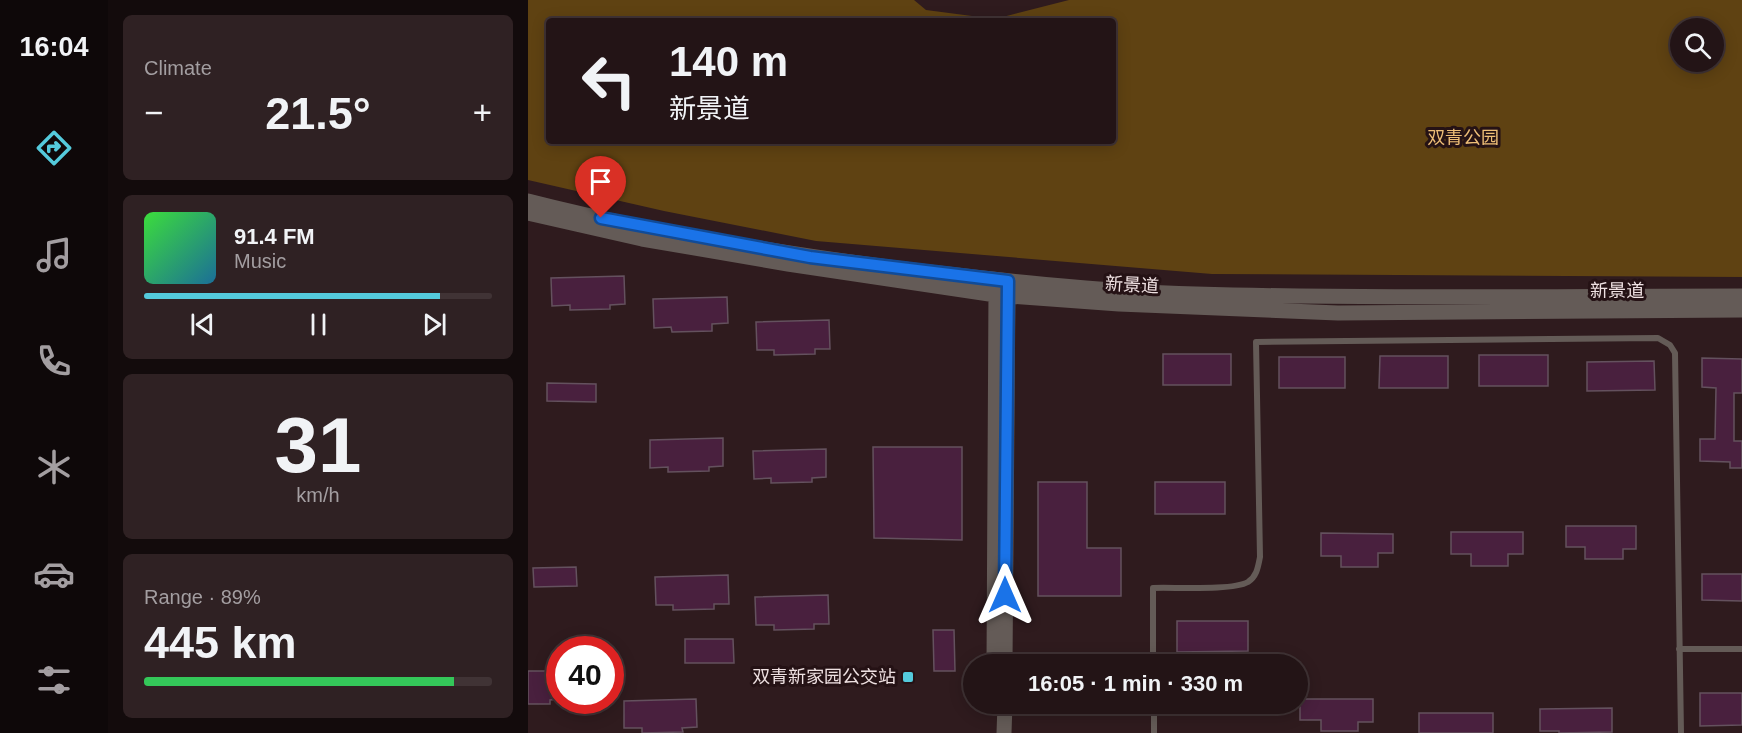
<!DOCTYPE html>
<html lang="en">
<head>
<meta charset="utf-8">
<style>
	:root { --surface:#231416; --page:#2f2123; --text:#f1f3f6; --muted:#a39ea1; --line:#403335; --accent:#54cadc }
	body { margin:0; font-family:Arial,"Noto Sans SC",sans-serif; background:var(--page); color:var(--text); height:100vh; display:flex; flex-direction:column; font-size:22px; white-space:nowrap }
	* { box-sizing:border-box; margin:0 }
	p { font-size:20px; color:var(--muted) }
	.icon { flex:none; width:33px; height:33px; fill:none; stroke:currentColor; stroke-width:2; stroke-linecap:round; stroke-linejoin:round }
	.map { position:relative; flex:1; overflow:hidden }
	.side { display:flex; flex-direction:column; gap:15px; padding:15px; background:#130b0c; width:420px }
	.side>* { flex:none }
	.banner { position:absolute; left:18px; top:18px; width:570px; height:126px; border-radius:6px; box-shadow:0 3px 15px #0003,0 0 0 2px var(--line); background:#231416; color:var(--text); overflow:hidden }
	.controls { position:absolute; left:1142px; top:18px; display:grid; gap:12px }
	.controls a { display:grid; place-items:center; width:54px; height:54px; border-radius:50%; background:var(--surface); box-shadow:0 3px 15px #0003,0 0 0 2px var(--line); font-size:30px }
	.speed { position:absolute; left:18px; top:636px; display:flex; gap:12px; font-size:30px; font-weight:700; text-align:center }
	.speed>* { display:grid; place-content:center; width:78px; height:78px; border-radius:50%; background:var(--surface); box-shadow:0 3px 15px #0003,0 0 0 2px var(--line); line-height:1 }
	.speed .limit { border:9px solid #d22; background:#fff; color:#111 }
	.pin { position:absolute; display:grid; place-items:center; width:51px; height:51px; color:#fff; margin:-62px -26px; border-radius:50% 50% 50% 0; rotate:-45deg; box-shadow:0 0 6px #0007 }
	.pin .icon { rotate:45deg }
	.me { position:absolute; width:66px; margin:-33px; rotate:0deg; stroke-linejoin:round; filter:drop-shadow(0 0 4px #0008) }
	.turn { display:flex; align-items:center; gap:21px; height:126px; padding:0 24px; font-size:27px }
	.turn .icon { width:78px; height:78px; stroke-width:2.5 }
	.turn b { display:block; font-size:42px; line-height:51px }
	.big { font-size:45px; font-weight:700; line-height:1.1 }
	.side .widget { flex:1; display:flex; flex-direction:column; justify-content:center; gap:9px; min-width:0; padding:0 21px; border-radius:9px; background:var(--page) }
	.side .dial { align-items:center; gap:0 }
	.dial b { font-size:78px; line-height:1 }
	.song { display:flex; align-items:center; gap:18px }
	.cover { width:72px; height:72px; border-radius:9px; background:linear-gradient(135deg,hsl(120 70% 55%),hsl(200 70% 35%)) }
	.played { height:6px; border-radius:3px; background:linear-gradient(90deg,var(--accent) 85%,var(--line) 85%) }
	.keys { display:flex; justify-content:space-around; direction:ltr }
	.heat { display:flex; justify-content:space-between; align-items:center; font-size:33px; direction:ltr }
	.charge { height:9px; border-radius:4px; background:linear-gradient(90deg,#34c759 89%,var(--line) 0) }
	.trip { position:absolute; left:435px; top:654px; width:345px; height:60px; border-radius:30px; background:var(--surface); box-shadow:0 3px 15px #0003,0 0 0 2px var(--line); font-weight:700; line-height:60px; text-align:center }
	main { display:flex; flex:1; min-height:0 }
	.dock { display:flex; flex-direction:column; width:108px; justify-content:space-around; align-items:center; background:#0e0809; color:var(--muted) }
	.dock .icon { width:42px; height:42px }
	.dock .selected { color:var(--accent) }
	.dock b { font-size:27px; color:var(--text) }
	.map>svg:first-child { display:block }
	.green { fill:#5f4212; fill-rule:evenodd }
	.building { fill:#49203e; stroke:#64515e; stroke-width:1.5 }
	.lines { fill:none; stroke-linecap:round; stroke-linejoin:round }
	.service { stroke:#645b57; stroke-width:6 }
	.tertiary { stroke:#645b57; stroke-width:15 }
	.route-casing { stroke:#114b97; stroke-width:15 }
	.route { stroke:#1a73e8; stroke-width:10 }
	.poi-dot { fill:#54cadc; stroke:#251215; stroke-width:2 }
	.labels { text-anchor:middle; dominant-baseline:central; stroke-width:6; stroke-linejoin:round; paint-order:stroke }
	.park-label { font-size:18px; fill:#eebe77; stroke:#251215 }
	.street-label { font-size:18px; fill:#efe1e2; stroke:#251215 }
	.poi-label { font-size:18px; fill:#efe1e2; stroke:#251215; text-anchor:end }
</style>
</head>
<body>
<main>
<nav class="dock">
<b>16:04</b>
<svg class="icon selected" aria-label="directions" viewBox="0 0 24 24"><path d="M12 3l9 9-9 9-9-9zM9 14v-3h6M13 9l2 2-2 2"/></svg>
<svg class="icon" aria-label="music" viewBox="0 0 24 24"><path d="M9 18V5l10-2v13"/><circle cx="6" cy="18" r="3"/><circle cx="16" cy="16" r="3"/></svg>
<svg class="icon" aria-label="phone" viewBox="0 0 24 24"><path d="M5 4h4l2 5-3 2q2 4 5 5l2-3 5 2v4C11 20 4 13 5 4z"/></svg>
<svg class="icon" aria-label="climate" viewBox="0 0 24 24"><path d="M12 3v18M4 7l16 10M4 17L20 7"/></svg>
<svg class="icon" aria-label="car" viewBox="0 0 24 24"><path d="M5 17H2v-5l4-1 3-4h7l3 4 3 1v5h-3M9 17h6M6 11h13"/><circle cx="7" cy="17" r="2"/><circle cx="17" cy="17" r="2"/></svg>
<svg class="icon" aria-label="filters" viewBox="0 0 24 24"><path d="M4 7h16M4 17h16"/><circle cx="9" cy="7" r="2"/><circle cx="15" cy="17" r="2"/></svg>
</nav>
<section class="side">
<div class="widget"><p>Climate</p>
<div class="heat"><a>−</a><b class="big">21.5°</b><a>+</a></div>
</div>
<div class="widget">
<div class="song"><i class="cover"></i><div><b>91.4 FM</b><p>Music</p></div></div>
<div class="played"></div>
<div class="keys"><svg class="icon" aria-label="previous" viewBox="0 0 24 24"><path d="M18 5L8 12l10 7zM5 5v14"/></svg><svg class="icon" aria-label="pause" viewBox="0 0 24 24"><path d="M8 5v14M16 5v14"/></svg><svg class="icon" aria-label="next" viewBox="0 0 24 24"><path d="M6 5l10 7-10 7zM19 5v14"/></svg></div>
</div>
<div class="widget dial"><b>31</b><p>km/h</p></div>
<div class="widget"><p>Range · 89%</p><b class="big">445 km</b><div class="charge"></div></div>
</section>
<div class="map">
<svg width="1214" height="733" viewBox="0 0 1214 733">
	<rect width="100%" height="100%" fill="#2f1b1e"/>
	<path class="green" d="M 0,0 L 386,0 L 398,10 L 467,19 L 541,0 L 1214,0 L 1214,277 L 684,274 L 288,241 L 136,211 L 0,180 ZM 21,21 L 585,21 L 585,141 L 21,141 ZM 1152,28 L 1185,28 L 1185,62 L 1152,62 Z"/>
	<path class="building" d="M 96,276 L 97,304 L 82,305 L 82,309 L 42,310 L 42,305 L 24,306 L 23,278 Z
		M 199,297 L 200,323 L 184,324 L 184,331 L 144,332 L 143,327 L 126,328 L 125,299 Z
		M 301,320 L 302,349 L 287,349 L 287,354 L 246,355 L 246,350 L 229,350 L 228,322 Z
		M 635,354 L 703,354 L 703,385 L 635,385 Z
		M 951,355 L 1020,355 L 1020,386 L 951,386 Z
		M 852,356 L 920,356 L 920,388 L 851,388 Z
		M 751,357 L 817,357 L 817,388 L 751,388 Z
		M 1174,358 L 1214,359 L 1214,393 L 1206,393 L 1206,441 L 1214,441 L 1214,468 L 1202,468 L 1202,462 L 1172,461 L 1172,439 L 1187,439 L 1188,388 L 1174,387 Z
		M 1126,361 L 1127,390 L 1059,391 L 1059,362 Z
		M 19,383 L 68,384 L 68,402 L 19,401 Z
		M 195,438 L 195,466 L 181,467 L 181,471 L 140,472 L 140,467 L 122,468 L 122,440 Z
		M 345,447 L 434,447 L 434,540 L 346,538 Z
		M 298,449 L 298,477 L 284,478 L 284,482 L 243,483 L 243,478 L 226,479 L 225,451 Z
		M 510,482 L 559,482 L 559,548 L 593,548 L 593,596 L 510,596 Z
		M 627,482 L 697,482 L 697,514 L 627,514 Z
		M 1038,526 L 1108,526 L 1108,549 L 1095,549 L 1095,559 L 1057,559 L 1057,547 L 1038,547 Z
		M 923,532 L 995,532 L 995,554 L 980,554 L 980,566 L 943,566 L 943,554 L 923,554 Z
		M 793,533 L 865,534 L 865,553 L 850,553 L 850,567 L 813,567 L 813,556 L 793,556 Z
		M 48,567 L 49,586 L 6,587 L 5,568 Z
		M 1174,574 L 1214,574 L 1214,601 L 1174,600 Z
		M 200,575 L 201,604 L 186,604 L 186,609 L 145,610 L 145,605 L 128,605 L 127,577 Z
		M 300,595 L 301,624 L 286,624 L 286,629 L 246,630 L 246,625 L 228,625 L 227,597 Z
		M 649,621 L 720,621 L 720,651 L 649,652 Z
		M 405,630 L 426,630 L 427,671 L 406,671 Z
		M 157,639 L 205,639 L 206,663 L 157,663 Z
		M 0,671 L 32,671 L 32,699 L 22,700 L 22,704 L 0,704 Z
		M 1172,693 L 1214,693 L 1214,725 L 1172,726 Z
		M 168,699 L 169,727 L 154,728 L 155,732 L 114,733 L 114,728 L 96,728 L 96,701 Z
		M 772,699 L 845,699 L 845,722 L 830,722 L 830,731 L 793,731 L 793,720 L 772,720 Z
		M 1084,708 L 1084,732 L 1031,733 L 1031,731 L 1012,731 L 1012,709 Z
		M 891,713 L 965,713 L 965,733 L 891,733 Z"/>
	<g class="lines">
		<path class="service" d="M 1151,649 L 1214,649
			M 625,664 L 625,588 C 645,587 704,591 720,582 C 729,576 730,567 732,557 L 728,342 L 1130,338 L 1142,345 L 1147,353 L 1153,733
			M 626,704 L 626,733"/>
		<path class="tertiary" d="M 0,201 C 121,232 245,252 368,268 C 467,280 568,291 668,294 C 850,299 1032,296 1214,296
			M 0,213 L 114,239 L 260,264 L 468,295 L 591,304 L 810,313 L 1214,310
			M 466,664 L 468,287
			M 477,664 L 480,287
			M 476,733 L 477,704"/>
	</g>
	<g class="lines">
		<defs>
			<path id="route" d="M 73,218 L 282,257 L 480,281 L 477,595"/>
		</defs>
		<use href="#route" class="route-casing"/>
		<use href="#route" class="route"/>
	</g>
	<rect class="poi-dot" x="374" y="671" width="12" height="12" rx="3"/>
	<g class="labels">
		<g class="park-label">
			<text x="935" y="138">双青公园</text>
		</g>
		<g class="street-label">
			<text transform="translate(604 285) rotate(3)">新景道</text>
			<text x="1089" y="291">新景道</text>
		</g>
		<g class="poi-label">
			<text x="368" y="677">双青新家园公交站</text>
		</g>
	</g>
</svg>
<div class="controls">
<a><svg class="icon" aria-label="search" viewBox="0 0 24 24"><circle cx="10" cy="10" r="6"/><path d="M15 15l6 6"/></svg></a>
</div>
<div class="speed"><div class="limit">40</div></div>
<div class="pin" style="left:73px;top:218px;background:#d93025"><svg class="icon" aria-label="arrive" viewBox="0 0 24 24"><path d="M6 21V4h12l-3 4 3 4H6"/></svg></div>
<svg class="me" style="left:477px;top:595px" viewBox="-20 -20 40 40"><path d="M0-17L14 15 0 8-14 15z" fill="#1a73e8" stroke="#fff" stroke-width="4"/></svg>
<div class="trip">16:05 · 1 min · 330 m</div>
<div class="banner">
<div class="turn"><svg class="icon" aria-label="left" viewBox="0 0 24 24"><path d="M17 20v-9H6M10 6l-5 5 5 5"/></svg><div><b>140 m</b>新景道</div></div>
</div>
</div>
</main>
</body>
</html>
